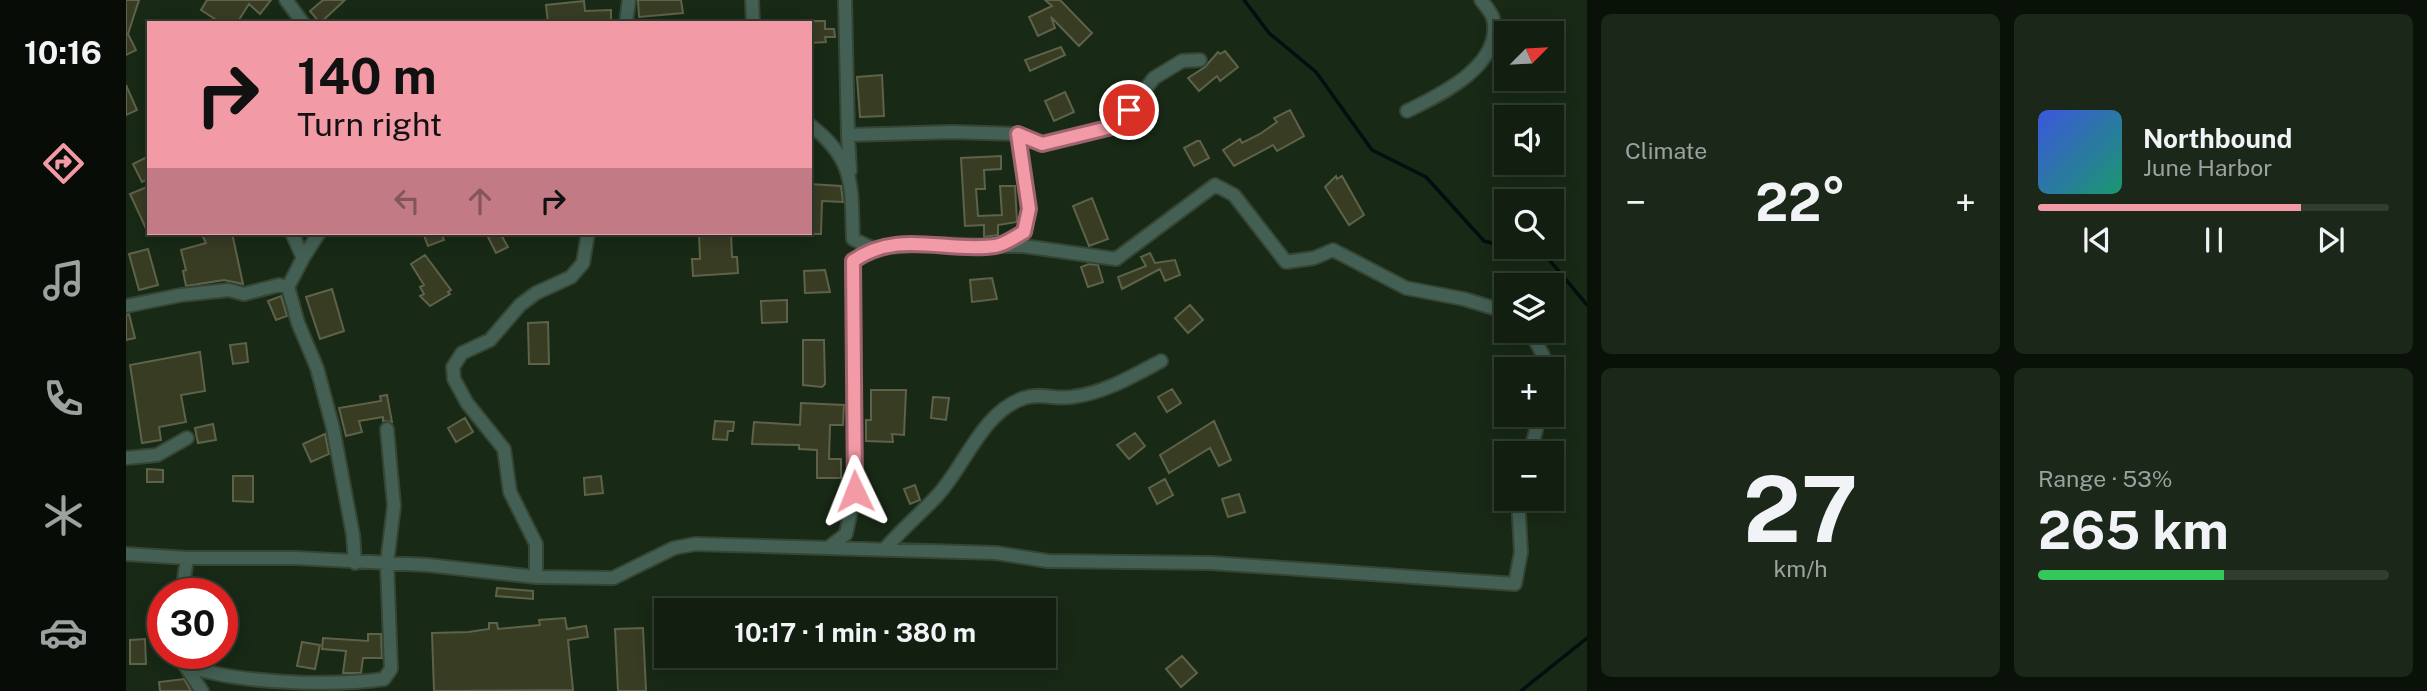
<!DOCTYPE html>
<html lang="en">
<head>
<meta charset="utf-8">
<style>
	:root { --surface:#121f10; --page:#1b2719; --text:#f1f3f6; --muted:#9ca29f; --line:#313d30; --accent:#f39aa7 }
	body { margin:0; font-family:"Public Sans",sans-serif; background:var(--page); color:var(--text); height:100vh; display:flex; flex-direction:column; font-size:26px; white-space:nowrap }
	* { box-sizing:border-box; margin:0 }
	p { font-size:23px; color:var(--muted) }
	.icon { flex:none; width:38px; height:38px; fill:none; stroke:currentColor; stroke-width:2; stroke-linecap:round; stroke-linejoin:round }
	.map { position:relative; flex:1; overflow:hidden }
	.panel { display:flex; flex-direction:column; gap:14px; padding:14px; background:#0a1109; width:840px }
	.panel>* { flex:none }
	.guide { position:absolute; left:21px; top:21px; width:665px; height:214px; border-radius:0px; box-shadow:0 4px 18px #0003,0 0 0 2px var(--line); background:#f39aa7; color:#111; overflow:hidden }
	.needle { width:46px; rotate:66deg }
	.tools { position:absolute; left:1368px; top:21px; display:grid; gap:14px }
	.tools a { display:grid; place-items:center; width:70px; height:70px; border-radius:0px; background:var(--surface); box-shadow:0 4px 18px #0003,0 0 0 2px var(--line); font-size:35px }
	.speed { position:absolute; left:21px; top:578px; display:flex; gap:14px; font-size:35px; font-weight:700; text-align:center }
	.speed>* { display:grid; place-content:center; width:91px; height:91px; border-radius:50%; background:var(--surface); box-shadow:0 4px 18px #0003,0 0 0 2px var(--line); line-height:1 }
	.speed .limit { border:10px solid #d22; background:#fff; color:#111 }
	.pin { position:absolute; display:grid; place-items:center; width:60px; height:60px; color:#fff; margin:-30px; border:4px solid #fff; border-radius:50%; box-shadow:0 2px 7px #0007 }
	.me { position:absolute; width:77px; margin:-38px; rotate:358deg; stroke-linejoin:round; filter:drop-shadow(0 0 5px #0008) }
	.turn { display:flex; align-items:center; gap:24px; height:147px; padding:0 35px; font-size:32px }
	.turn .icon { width:91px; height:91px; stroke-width:2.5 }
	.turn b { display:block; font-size:49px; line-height:60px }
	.lanes { display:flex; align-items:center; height:66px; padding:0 35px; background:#0003; justify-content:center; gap:35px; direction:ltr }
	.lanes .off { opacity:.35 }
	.big { font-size:52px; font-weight:700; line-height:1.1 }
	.panel .card { flex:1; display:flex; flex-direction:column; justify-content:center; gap:10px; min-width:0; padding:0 24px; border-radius:10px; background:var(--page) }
	.panel .dial { align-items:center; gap:0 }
	.dial b { font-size:91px; line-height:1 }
	.song { display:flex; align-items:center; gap:21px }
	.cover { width:84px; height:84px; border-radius:10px; background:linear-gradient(135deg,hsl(230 70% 55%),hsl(160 70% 35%)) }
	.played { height:7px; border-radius:4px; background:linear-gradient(90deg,var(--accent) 75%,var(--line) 75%) }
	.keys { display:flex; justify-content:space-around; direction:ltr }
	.heat { display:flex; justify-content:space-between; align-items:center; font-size:38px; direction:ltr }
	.charge { height:10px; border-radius:5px; background:linear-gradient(90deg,#34c759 53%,var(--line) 0) }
	.panel .tiles { flex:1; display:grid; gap:14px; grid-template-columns:repeat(2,1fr) }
	.trip { position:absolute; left:528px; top:598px; width:402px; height:70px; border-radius:0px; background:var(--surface); box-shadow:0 4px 18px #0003,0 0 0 2px var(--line); font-weight:700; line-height:70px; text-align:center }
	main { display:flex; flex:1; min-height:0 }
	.tabs { display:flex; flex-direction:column; width:126px; justify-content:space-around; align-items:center; background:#070c06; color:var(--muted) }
	.tabs .icon { width:49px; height:49px }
	.tabs .active { color:var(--accent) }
	.tabs b { font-size:32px; color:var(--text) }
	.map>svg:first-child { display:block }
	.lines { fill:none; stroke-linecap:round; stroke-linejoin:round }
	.stream { stroke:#000f0f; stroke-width:3.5 }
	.building { fill:#383c23; stroke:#5e6248; stroke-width:2 }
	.minor-casing { stroke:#364634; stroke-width:16 }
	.minor { stroke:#446055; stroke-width:12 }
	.route-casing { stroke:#9e646d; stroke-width:18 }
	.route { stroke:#f39aa7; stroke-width:12 }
</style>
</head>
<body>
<main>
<nav class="tabs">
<b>10:16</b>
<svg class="icon active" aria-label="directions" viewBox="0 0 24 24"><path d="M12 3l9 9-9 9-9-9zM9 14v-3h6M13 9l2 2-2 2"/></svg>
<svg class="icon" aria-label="music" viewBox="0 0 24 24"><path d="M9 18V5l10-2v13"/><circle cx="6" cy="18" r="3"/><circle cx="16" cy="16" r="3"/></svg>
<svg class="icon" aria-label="phone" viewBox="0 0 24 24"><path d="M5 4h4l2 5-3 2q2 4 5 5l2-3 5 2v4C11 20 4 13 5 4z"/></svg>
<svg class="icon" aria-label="climate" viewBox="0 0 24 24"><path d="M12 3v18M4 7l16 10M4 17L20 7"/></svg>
<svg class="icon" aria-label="car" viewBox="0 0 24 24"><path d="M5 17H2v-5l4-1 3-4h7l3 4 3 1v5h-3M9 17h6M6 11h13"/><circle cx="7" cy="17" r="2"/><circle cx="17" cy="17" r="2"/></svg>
</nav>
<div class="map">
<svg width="1461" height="691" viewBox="0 0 1461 691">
	<rect width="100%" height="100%" fill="#182916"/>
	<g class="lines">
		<path class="stream" d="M 1118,0 L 1143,33 L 1190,72 L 1246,150 L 1300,177 L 1358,241 L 1381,247
			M 1381,247 L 1420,256 L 1461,305
			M 1395,691 L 1461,638"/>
	</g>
	<path class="building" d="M 0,0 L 13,0 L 2,34 L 10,50 L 0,55 Z
		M 81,0 L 145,0 L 134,14 L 123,4 L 111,23 L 95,23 L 75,10 Z
		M 197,0 L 219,0 L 194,23 L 184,11 Z
		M 512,0 L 555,0 L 557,13 L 513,17 Z
		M 919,0 L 934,0 L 966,33 L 953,46 L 925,17 L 929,28 L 912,36 L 903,17 L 926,6 Z
		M 458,1 L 459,11 L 485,10 L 485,23 L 422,23 L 420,5 Z
		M 684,21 L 699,21 L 699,29 L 708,29 L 709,37 L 699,37 L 700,42 L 684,43 Z
		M 935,47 L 939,55 L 904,71 L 899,60 Z
		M 1099,51 L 1112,67 L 1094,81 L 1091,76 L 1073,91 L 1062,78 L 1079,67 L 1092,52 L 1094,54 Z
		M 756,75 L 758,116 L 734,117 L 731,77 Z
		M 0,85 L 11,110 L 0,115 Z
		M 939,92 L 948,112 L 928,121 L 919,101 Z
		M 1164,110 L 1178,136 L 1151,151 L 1147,145 L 1108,166 L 1097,150 L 1114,139 L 1116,143 L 1134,134 L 1151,122 L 1148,118 Z
		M 1071,141 L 1074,141 L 1083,158 L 1068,166 L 1058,148 Z
		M 23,156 L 23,178 L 16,182 L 7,164 Z
		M 875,156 L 875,169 L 858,170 L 859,189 L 850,189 L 852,216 L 876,215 L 874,186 L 889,186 L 891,222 L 872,225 L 872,235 L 858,237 L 858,225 L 839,226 L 835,158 Z
		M 1210,176 L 1211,179 L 1216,176 L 1238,215 L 1223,225 L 1199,187 Z
		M 684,184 L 715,186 L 717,202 L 696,201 L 695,234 L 684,234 Z
		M 23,186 L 23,235 L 4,194 Z
		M 966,198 L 982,239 L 963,246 L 947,206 Z
		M 1426,200 L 1438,203 L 1434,218 L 1439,219 L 1435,245 L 1426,243 Z
		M 75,233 L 106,233 L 117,284 L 98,280 L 60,286 L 57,271 L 60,270 L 55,250 L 80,243 Z
		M 297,233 L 315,233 L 318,240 L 302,246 Z
		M 366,233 L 374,233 L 382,247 L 370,253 L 361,235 Z
		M 573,233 L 605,233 L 606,257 L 611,257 L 612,273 L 567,276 L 566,259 L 574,259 Z
		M 22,249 L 32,285 L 13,290 L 3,254 Z
		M 1024,253 L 1029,263 L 1049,260 L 1054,275 L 1039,281 L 1034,269 L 996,289 L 992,277 L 1020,266 L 1015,257 Z
		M 299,255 L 325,290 L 322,292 L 324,294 L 304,306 L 294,296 L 298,294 L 294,287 L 298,285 L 285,264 Z
		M 963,264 L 972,265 L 977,282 L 962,287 L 955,267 Z
		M 699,270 L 704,292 L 679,293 L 678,271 Z
		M 866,278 L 871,299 L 846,302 L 844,280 Z
		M 206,289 L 218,331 L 194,339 L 180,297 Z
		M 155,296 L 161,316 L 150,320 L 142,301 Z
		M 661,300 L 661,322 L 636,323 L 635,301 Z
		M 1064,305 L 1077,320 L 1062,333 L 1049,318 Z
		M 3,314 L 9,338 L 0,340 L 0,315 Z
		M 422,322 L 423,364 L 403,364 L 402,323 Z
		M 677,340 L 698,340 L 699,384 L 696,387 L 677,385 Z
		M 120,343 L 122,362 L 107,364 L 104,345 Z
		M 74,352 L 79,391 L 55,395 L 60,422 L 33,427 L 35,440 L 16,443 L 4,365 Z
		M 1046,389 L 1055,403 L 1041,412 L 1032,397 Z
		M 745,390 L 780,390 L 778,435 L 766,434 L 767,442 L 740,441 L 740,420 L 745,420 Z
		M 261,395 L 266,422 L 257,421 L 257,417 L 233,421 L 236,432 L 220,436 L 213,408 L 255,401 L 254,396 Z
		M 807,397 L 823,398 L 820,420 L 805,418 Z
		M 675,403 L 718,405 L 717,425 L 704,425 L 703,459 L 715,459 L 715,478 L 691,478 L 691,450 L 673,449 L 673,445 L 626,444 L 628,422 L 674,425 Z
		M 339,418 L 347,432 L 330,442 L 322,428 Z
		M 589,421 L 608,422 L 607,431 L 602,431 L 601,440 L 587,439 Z
		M 1088,421 L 1105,460 L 1093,466 L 1084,448 L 1043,473 L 1034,455 Z
		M 87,424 L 90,440 L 72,443 L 69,428 Z
		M 1009,433 L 1019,446 L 1003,459 L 991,445 Z
		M 199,434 L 203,454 L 185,462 L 177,444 Z
		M 21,469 L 37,470 L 37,482 L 21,482 Z
		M 107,476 L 127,476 L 127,502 L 107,501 Z
		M 475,476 L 477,493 L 459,495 L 458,478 Z
		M 1039,479 L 1047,495 L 1031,504 L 1023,488 Z
		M 789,485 L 794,500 L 784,504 L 778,489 Z
		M 1113,494 L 1119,512 L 1102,517 L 1096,499 Z
		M 371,588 L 407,591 L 407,599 L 370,596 Z
		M 439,618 L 441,629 L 460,626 L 462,637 L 442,640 L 447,690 L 308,691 L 306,633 L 342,632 L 363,629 L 363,623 L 371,623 L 372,629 L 414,625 L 413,620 Z
		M 24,619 L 37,620 L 37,638 L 23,637 Z
		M 517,628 L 520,691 L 492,691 L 489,629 Z
		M 242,634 L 255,634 L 256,658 L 237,658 L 235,673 L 217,673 L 220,651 L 196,649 L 197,638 L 242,641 Z
		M 19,639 L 20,664 L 4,664 L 4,640 Z
		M 176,642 L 194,645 L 189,669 L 171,666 Z
		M 1056,656 L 1071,673 L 1055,687 L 1040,669 Z
		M 58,679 L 65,691 L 34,691 L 33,682 Z"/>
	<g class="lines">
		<defs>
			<path id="minor" d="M 160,0 L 177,23
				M 626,0 L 627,23
				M 719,0 L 722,135 L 826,132 L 892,134 L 903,210 L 898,232 L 871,246 L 808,244 L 746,248
				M 500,23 L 503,0
				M 1281,111 C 1314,95 1378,65 1367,18 C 1365,12 1359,5 1355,0
				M 892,134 L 916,144 L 990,126 L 1028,78 L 1056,61 L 1074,60
				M 722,135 L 724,171
				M 166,233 L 177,258 L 162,287 L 172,323 L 191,368 L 207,428 L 227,535 L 229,563
				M 871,246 L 897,246 L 990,259 L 1089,185 L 1108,195 L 1160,262 L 1188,258 L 1207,250 L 1280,288 L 1338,299 L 1381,312
				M 177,258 L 193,233
				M 0,306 L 55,295 L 103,290 L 118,294 L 153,285 L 162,287
				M 1404,331 L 1417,355 L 1418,369
				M 1404,453 L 1414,415
				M 0,458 L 31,455 L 61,438
				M 702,548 L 870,553 L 922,561 L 1085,563 L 1389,584 L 1395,552 L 1392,499
				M 758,550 C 774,531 793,515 811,496 C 839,466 856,412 898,398 C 914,392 930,400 946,397 C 978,393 1007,376 1035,361
				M 0,554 L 61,558 L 170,558 L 301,565 L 410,577 L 487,578 L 548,548 L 569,544 L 702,548 L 720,534 L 729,491 L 727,261 L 746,248 L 727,239 C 725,186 730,160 684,125
				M 410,577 L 410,544 L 384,492 L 378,449 L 341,403 L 328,379 L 327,367 L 336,353 L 364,340 L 394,305 L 410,293 L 445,277 L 457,263 L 462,233
				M 56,593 L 61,558
				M 54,653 L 58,664 L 76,691
				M 58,664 C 104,684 208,686 258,679 L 265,669 L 261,563 L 268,506 L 261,429"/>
		</defs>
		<use href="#minor" class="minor-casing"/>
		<use href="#minor" class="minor"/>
	</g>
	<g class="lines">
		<defs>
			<path id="route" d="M 729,491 L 727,261 C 773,229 819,253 869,246 C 878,245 889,237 898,232 L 903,209 L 892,134 L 916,144 L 990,126 L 1003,110"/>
		</defs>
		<use href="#route" class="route-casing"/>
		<use href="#route" class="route"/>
	</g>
</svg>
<div class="tools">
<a><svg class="needle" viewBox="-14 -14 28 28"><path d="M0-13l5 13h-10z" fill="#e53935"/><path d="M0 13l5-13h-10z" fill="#9ca29f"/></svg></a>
<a><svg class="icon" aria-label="sound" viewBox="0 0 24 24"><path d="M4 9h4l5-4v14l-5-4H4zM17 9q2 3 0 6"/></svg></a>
<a><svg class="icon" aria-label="search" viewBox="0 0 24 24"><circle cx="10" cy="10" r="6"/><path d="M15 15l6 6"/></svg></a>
<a><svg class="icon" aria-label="layers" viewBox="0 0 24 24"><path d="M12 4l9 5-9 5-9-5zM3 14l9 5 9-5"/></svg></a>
<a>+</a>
<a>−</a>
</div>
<div class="speed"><div class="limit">30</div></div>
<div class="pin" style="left:1003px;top:110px;background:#d93025"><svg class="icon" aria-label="arrive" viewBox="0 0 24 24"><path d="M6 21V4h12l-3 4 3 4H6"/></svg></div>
<svg class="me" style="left:729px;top:491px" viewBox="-20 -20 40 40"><path d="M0-17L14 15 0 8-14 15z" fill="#f39aa7" stroke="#fff" stroke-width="4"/></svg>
<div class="trip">10:17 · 1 min · 380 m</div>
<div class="guide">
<div class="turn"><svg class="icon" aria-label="right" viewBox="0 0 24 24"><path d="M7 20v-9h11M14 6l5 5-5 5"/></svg><div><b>140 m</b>Turn right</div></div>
<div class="lanes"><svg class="icon off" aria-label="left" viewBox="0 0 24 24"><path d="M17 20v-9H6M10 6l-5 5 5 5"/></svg><svg class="icon off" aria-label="ahead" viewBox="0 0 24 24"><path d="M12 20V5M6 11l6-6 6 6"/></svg><svg class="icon" aria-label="right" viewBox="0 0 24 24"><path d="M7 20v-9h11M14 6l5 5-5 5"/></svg></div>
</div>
</div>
<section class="panel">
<div class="tiles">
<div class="card"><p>Climate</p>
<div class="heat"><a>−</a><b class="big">22°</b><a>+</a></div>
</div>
<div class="card">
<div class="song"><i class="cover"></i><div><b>Northbound</b><p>June Harbor</p></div></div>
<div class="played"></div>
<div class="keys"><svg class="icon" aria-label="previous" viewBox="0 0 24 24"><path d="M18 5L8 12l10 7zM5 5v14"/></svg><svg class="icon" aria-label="pause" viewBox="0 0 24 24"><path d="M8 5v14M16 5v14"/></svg><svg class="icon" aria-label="next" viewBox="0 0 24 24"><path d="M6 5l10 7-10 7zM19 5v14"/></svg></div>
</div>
<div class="card dial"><b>27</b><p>km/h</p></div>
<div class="card"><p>Range · 53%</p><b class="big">265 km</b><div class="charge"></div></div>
</div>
</section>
</main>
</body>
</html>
